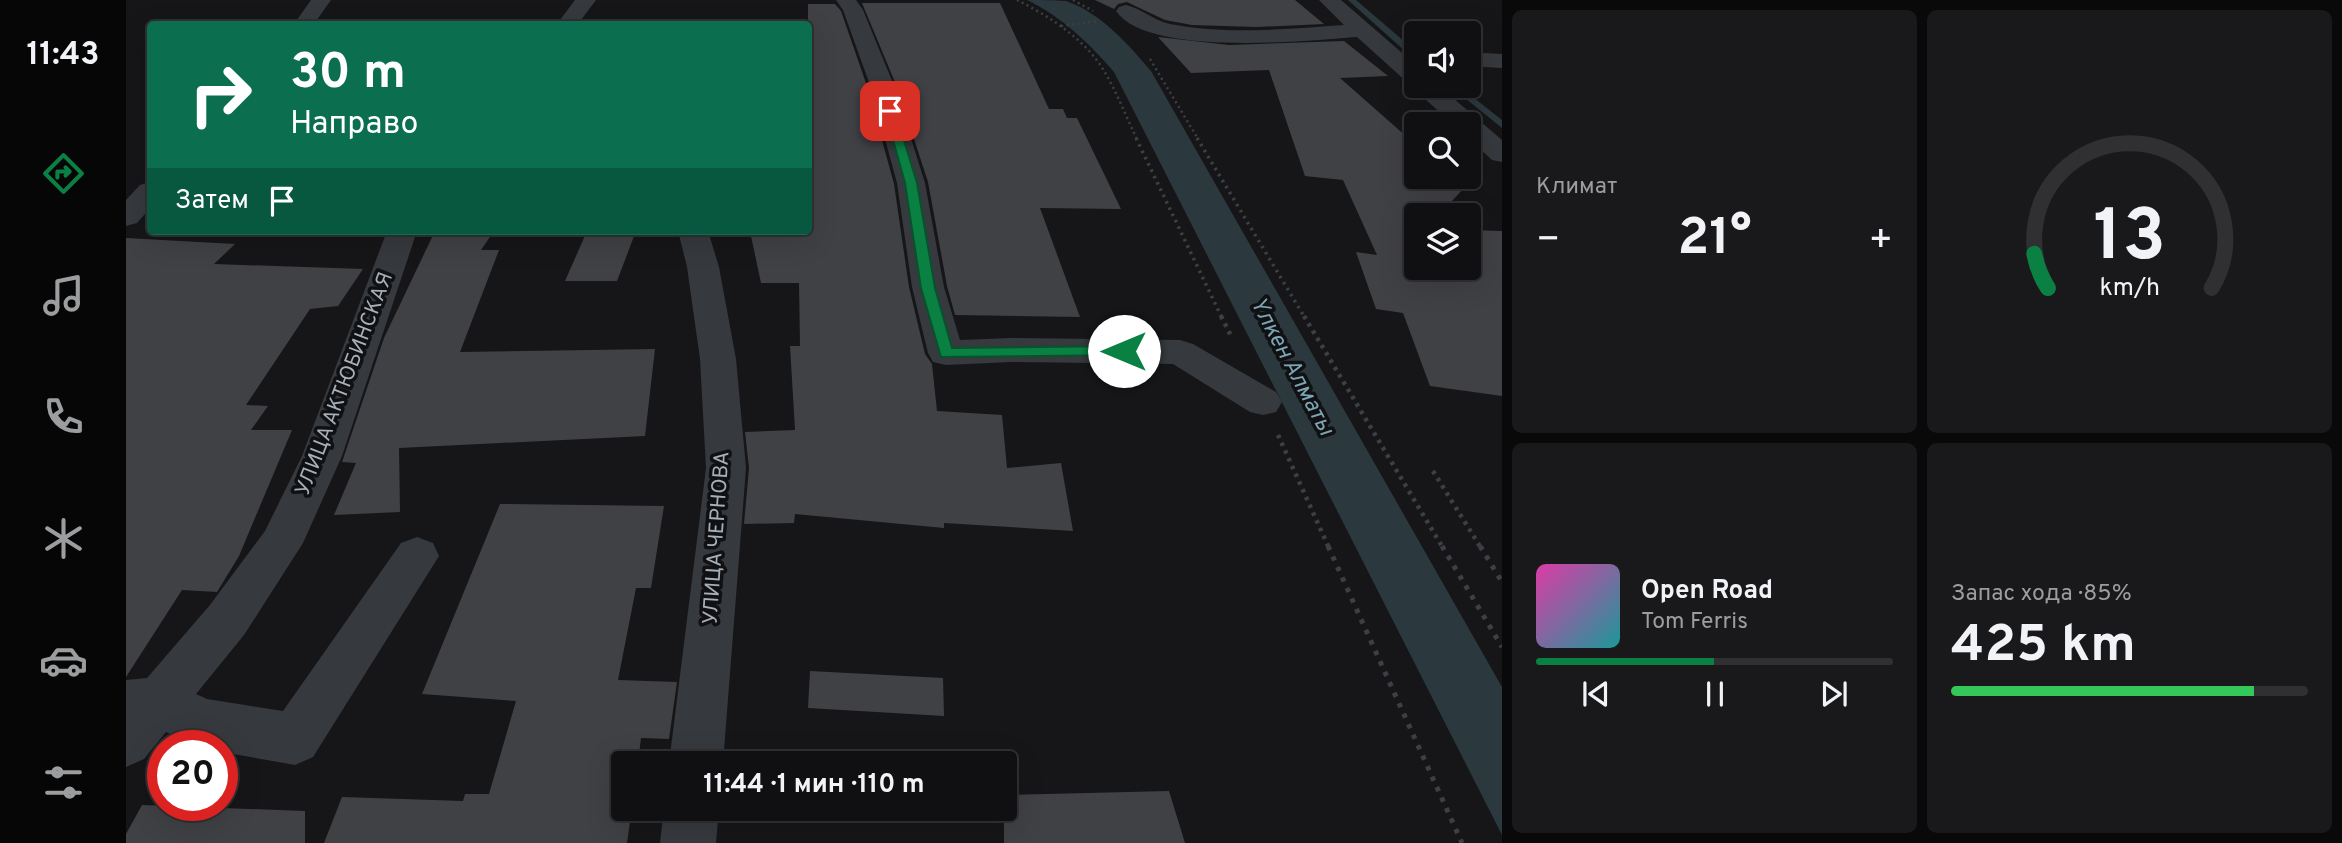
<!DOCTYPE html>
<html lang="ru">
<head>
<meta charset="utf-8">
<style>
	:root { --surface:#101012; --page:#19191b; --text:#f1f3f6; --muted:#9c9d9f; --line:#303032; --accent:#0b8043 }
	body { margin:0; font-family:Overpass,sans-serif; background:var(--page); color:var(--text); height:100vh; display:flex; flex-direction:column; font-size:26px; white-space:nowrap }
	* { box-sizing:border-box; margin:0 }
	p { font-size:23px; color:var(--muted) }
	.icon { flex:none; width:38px; height:38px; fill:none; stroke:currentColor; stroke-width:2; stroke-linecap:round; stroke-linejoin:round }
	.map { position:relative; flex:1; overflow:hidden }
	.sheet { display:flex; flex-direction:column; gap:10px; padding:10px; background:#09090a; width:840px }
	.sheet>* { flex:none }
	.hud { position:absolute; left:21px; top:21px; width:665px; height:214px; border-radius:7px; box-shadow:0 7px 28px #0002,0 0 0 2px var(--line); background:#0b6e4f; color:#fff; overflow:hidden }
	.controls { position:absolute; left:1278px; top:21px; display:grid; gap:14px }
	.controls a { display:grid; place-items:center; width:77px; height:77px; border-radius:7px; background:var(--surface); box-shadow:0 7px 28px #0002,0 0 0 2px var(--line); font-size:35px }
	.speed { position:absolute; left:21px; top:730px; display:flex; gap:14px; font-size:35px; font-weight:700; text-align:center }
	.speed>* { display:grid; place-content:center; width:91px; height:91px; border-radius:50%; background:var(--surface); box-shadow:0 7px 28px #0002,0 0 0 2px var(--line); line-height:1 }
	.speed .limit { border:10px solid #d22; background:#fff; color:#111 }
	.pin { position:absolute; display:grid; place-items:center; width:60px; height:60px; color:#fff; margin:-30px; border-radius:14px; box-shadow:0 4px 10px #0006 }
	.me { position:absolute; width:77px; margin:-38px; rotate:270deg; stroke-linejoin:round; filter:drop-shadow(0 0 5px #0008) }
	.turn { display:flex; align-items:center; gap:24px; height:147px; padding:0 28px; font-size:32px }
	.turn .icon { width:91px; height:91px; stroke-width:2.5 }
	.turn b { display:block; font-size:49px; line-height:60px }
	.then { display:flex; align-items:center; height:66px; padding:0 28px; background:#0003; gap:14px; font-size:26px }
	.big { font-size:52px; font-weight:700; line-height:1.1 }
	.sheet .card { flex:1; display:flex; flex-direction:column; justify-content:center; gap:10px; min-width:0; padding:0 24px; border-radius:10px; background:var(--page) }
	.sheet .dial { align-items:center; gap:0 }
	.dial svg { height:182px; overflow:visible; fill:none; stroke:var(--line); stroke-width:7; stroke-linecap:round; text-anchor:middle }
	.dial text { fill:var(--text); stroke:none }
	.song { display:flex; align-items:center; gap:21px }
	.cover { width:84px; height:84px; border-radius:10px; background:linear-gradient(135deg,hsl(320 70% 55%),hsl(180 70% 35%)) }
	.played { height:7px; border-radius:4px; background:linear-gradient(90deg,var(--accent) 50%,var(--line) 50%) }
	.keys { display:flex; justify-content:space-around; direction:ltr }
	.heat { display:flex; justify-content:space-between; align-items:center; font-size:38px; direction:ltr }
	.charge { height:10px; border-radius:5px; background:linear-gradient(90deg,#34c759 85%,var(--line) 0) }
	.sheet .tiles { flex:1; display:grid; gap:10px; grid-template-columns:repeat(2,1fr) }
	.trip { position:absolute; left:485px; top:751px; width:406px; height:70px; border-radius:7px; background:var(--surface); box-shadow:0 7px 28px #0002,0 0 0 2px var(--line); font-weight:700; line-height:70px; text-align:center }
	main { display:flex; flex:1; min-height:0 }
	.menu { display:flex; flex-direction:column; width:126px; justify-content:space-around; align-items:center; background:#060607; color:var(--muted) }
	.menu .icon { width:49px; height:49px }
	.menu .selected { color:var(--accent) }
	.menu b { font-size:32px; color:var(--text) }
	.map>svg:first-child { display:block }
	.water { fill:#2b383d }
	.lines { fill:none; stroke-linecap:round; stroke-linejoin:round }
	.stream { fill:#2b383d; fill-rule:evenodd }
	.building { fill:#404145 }
	.path-far3 { stroke:#3c4044; stroke-width:2.5; stroke-dasharray:2 3.5; stroke-linecap:butt }
	.path-far2 { stroke:#3c4044; stroke-width:3.5; stroke-dasharray:2.5 4.5; stroke-linecap:butt }
	.path-far1 { stroke:#3c4044; stroke-width:4.5; stroke-dasharray:3.5 5; stroke-linecap:butt }
	.path { stroke:#3c4044; stroke-width:5; stroke-dasharray:4.5 7; stroke-linecap:butt }
	.minor { fill:#36393d; fill-rule:evenodd }
	.route { fill:#0b8043; stroke:#07532c; stroke-width:2 }
	.labels { text-anchor:middle; dominant-baseline:central; stroke-width:7; stroke-linejoin:round; paint-order:stroke }
	.street-label { font-size:21px; fill:#a7b0b9; stroke:#111113 }
	.water-label { font-size:23px; font-style:italic; fill:#7ca5b6; stroke:#111113 }
</style>
</head>
<body>
<main>
<nav class="menu">
<b>11:43</b>
<svg class="icon selected" aria-label="directions" viewBox="0 0 24 24"><path d="M12 3l9 9-9 9-9-9zM9 14v-3h6M13 9l2 2-2 2"/></svg>
<svg class="icon" aria-label="music" viewBox="0 0 24 24"><path d="M9 18V5l10-2v13"/><circle cx="6" cy="18" r="3"/><circle cx="16" cy="16" r="3"/></svg>
<svg class="icon" aria-label="phone" viewBox="0 0 24 24"><path d="M5 4h4l2 5-3 2q2 4 5 5l2-3 5 2v4C11 20 4 13 5 4z"/></svg>
<svg class="icon" aria-label="climate" viewBox="0 0 24 24"><path d="M12 3v18M4 7l16 10M4 17L20 7"/></svg>
<svg class="icon" aria-label="car" viewBox="0 0 24 24"><path d="M5 17H2v-5l4-1 3-4h7l3 4 3 1v5h-3M9 17h6M6 11h13"/><circle cx="7" cy="17" r="2"/><circle cx="17" cy="17" r="2"/></svg>
<svg class="icon" aria-label="filters" viewBox="0 0 24 24"><path d="M4 7h16M4 17h16"/><circle cx="9" cy="7" r="2"/><circle cx="15" cy="17" r="2"/></svg>
</nav>
<div class="map">
<svg width="1376" height="843" viewBox="0 0 1376 843">
	<rect width="100%" height="100%" fill="#161618"/>
	<path class="water" d="M 901,0 C 913,0 929,0 940,1 C 975,13 1002,44 1025,71 L 1376,687 L 1376,835 L 988,72 C 963,43 936,17 901,0 Z"/>
	<g class="lines">
		<path class="stream" d="M 1222,0 L 1230,0 L 1286,48 L 1286,52 L 1280,52 Z
			M 1324,86 L 1333,86 L 1376,120 L 1376,128 Z"/>
	</g>
	<path class="building" d="M 969,0 L 1169,0 L 1198,24 L 1131,27 L 1066,25 L 1039,20 L 1001,2 L 992,4 L 988,9 Z
		M 736,3 L 874,3 L 923,109 L 937,109 L 941,118 L 951,118 L 995,209 L 914,208 L 954,317 L 829,315 L 821,286 L 802,182 L 771,87 Z
		M 682,4 L 709,4 L 715,11 L 742,89 L 768,184 L 783,287 L 799,354 L 806,364 L 811,411 L 876,415 L 881,468 L 935,463 L 947,531 L 818,523 L 818,528 L 669,514 L 668,523 L 618,524 L 623,468 L 619,432 L 669,430 L 664,346 L 674,346 L 673,283 L 635,283 L 624,231 L 682,231 Z
		M 1032,37 L 1103,45 L 1218,41 L 1262,76 L 1214,78 L 1290,145 L 1290,177 L 1325,177 L 1338,188 L 1313,215 L 1290,215 L 1290,268 L 1342,268 L 1342,230 L 1376,231 L 1376,396 L 1304,386 L 1277,313 L 1250,309 L 1230,252 L 1251,255 L 1217,180 L 1179,176 L 1143,70 L 1065,73 Z
		M 309,231 L 368,231 L 355,250 L 373,250 L 334,352 L 529,349 L 519,436 L 273,448 L 274,512 L 208,515 L 230,463 L 216,462 L 258,338 Z
		M 461,231 L 510,231 L 491,281 L 439,281 Z
		M 0,238 L 109,244 L 88,264 L 237,269 L 212,306 L 184,309 L 120,405 L 142,406 L 125,430 L 166,430 L 113,556 L 91,592 L 56,590 L 0,677 Z
		M 374,504 L 538,506 L 525,588 L 510,588 L 492,680 L 551,682 L 543,739 L 515,738 L 512,763 L 497,763 L 497,808 L 506,808 L 501,843 L 198,843 L 216,797 L 337,801 L 339,794 L 363,794 L 390,701 L 296,694 Z
		M 684,671 L 817,678 L 818,716 L 682,708 Z
		M 1043,791 L 1059,843 L 878,843 L 878,795 Z
		M 16,805 L 179,811 L 179,843 L 0,843 L 0,834 Z"/>
	<g class="lines">
		<path class="path-far3" d="M 891,0 C 923,16 960,40 978,71 C 991,92 1000,117 1011,139
			M 947,0 L 967,11
			M 935,26 L 971,21
			M 1024,59 L 1072,139"/>
		<path class="path-far2" d="M 1010,138 L 1096,318
			M 1071,138 L 1179,318"/>
		<path class="path-far1" d="M 1095,316 L 1105,336
			M 1178,316 L 1317,548
			M 1152,435 L 1203,548
			M 1307,471 L 1355,548"/>
		<path class="path" d="M 1202,546 L 1336,843
			M 1316,546 L 1376,647
			M 1354,546 L 1376,582"/>
		<path class="minor" d="M 185,0 L 205,0 L 188,24 L 168,24 Z
			M 449,0 L 470,0 L 452,24 L 431,24 Z
			M 710,0 L 730,0 L 737,10 L 769,88 L 799,183 L 818,287 L 834,340 L 886,338 L 1054,340 L 1067,344 L 1150,392 L 1156,402 L 1150,412 L 1137,415 L 1124,412 L 1047,364 L 886,362 L 820,365 L 807,362 L 802,353 L 786,287 L 771,183 L 745,88 L 717,10 Z
			M 1193,0 L 1215,0 L 1290,65 L 1290,86 L 1313,86 L 1376,140 L 1376,162 L 1366,160 L 1342,138 L 1342,124 L 1327,124 L 1290,91 L 1288,85 L 1282,83 L 1231,37 C 1180,41 1021,57 990,11 L 993,7 L 1000,5 C 1016,9 1027,20 1044,24 C 1101,35 1161,29 1218,25 Z
			M 1342,52 L 1376,54 L 1376,68 L 1342,66 Z
			M 24,182 L 24,208 L 11,223 L 0,226 L 0,200 L 14,185 Z
			M 261,231 L 291,231 L 216,456 L 177,543 L 118,635 L 70,694 L 81,699 L 157,711 L 275,543 L 291,537 L 307,543 L 313,556 L 187,757 L 169,765 L 96,752 L 96,746 L 70,746 L 40,732 L 18,759 L 0,767 L 0,680 L 21,678 L 84,605 L 139,531 L 176,456 Z
			M 552,231 L 582,231 L 593,267 L 610,359 L 620,468 L 597,763 L 543,763 L 580,468 L 574,359 L 561,267 Z
			M 538,808 L 593,808 L 590,843 L 534,843 Z"/>
	</g>
	<path class="route" d="M 764,108 L 769,111 L 791,183 L 809,288 L 826,348 L 998,346 L 1005,351 L 1003,355 L 815,357 L 795,288 L 779,183 L 759,111 Z"/>
	<g class="labels">
		<g class="street-label">
			<text transform="translate(219 384) rotate(-69)">УЛИЦА АКТЮБИНСКАЯ</text>
			<text transform="translate(591 538) rotate(-86)">УЛИЦА ЧЕРНОВА</text>
		</g>
		<g class="water-label">
			<text transform="translate(1165 367) rotate(62)">Үлкен Алматы</text>
		</g>
	</g>
</svg>
<div class="controls">
<a><svg class="icon" aria-label="sound" viewBox="0 0 24 24"><path d="M4 9h4l5-4v14l-5-4H4zM17 9q2 3 0 6"/></svg></a>
<a><svg class="icon" aria-label="search" viewBox="0 0 24 24"><circle cx="10" cy="10" r="6"/><path d="M15 15l6 6"/></svg></a>
<a><svg class="icon" aria-label="layers" viewBox="0 0 24 24"><path d="M12 4l9 5-9 5-9-5zM3 14l9 5 9-5"/></svg></a>
</div>
<div class="speed"><div class="limit">20</div></div>
<div class="pin" style="left:764px;top:111px;background:#d93025"><svg class="icon" aria-label="arrive" viewBox="0 0 24 24"><path d="M6 21V4h12l-3 4 3 4H6"/></svg></div>
<svg class="me" style="left:998px;top:351px" viewBox="-20 -20 40 40"><circle r="19" fill="#fff"/><path d="M0-13L10 11 0 6-10 11z" fill="#0b8043"/></svg>
<div class="trip">11:44 · 1 мин · 110 m</div>
<div class="hud">
<div class="turn"><svg class="icon" aria-label="right" viewBox="0 0 24 24"><path d="M7 20v-9h11M14 6l5 5-5 5"/></svg><div><b>30 m</b>Направо</div></div>
<div class="then">Затем<svg class="icon" aria-label="arrive" viewBox="0 0 24 24"><path d="M6 21V4h12l-3 4 3 4H6"/></svg></div>
</div>
</div>
<section class="sheet">
<div class="tiles">
<div class="card"><p>Климат</p>
<div class="heat"><a>−</a><b class="big">21°</b><a>+</a></div>
</div>
<div class="card dial"><svg viewBox="0 0 100 80">
<path d="M14 69A42 42 0 1 1 86 69"/>
<path d="M14 69A42 42 0 0 1 8 54" stroke="#0b8043"/>
<text x="50" y="56" font-size="32" font-weight="700">13</text>
<text x="50" y="72" font-size="11">km/h</text>
</svg></div>
<div class="card">
<div class="song"><i class="cover"></i><div><b>Open Road</b><p>Tom Ferris</p></div></div>
<div class="played"></div>
<div class="keys"><svg class="icon" aria-label="previous" viewBox="0 0 24 24"><path d="M18 5L8 12l10 7zM5 5v14"/></svg><svg class="icon" aria-label="pause" viewBox="0 0 24 24"><path d="M8 5v14M16 5v14"/></svg><svg class="icon" aria-label="next" viewBox="0 0 24 24"><path d="M6 5l10 7-10 7zM19 5v14"/></svg></div>
</div>
<div class="card"><p>Запас хода · 85%</p><b class="big">425 km</b><div class="charge"></div></div>
</div>
</section>
</main>
</body>
</html>
